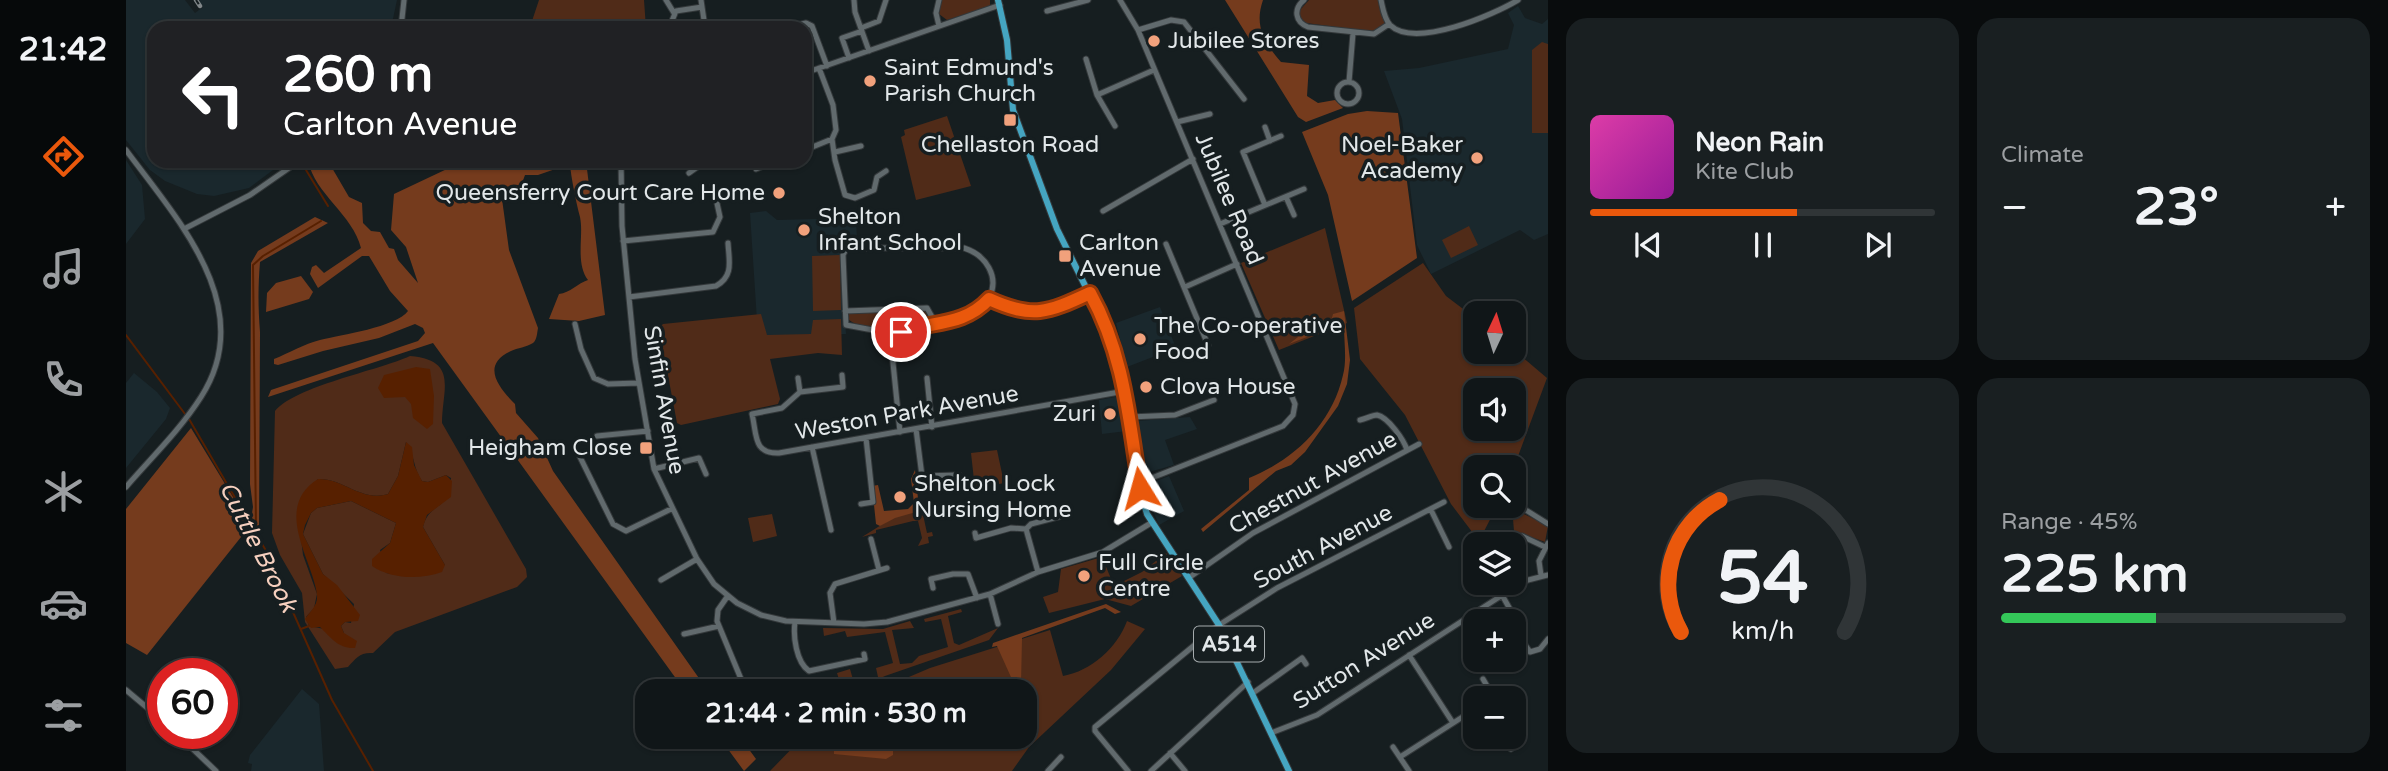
<!DOCTYPE html>
<html lang="en">
<head>
<meta charset="utf-8">
<style>
	:root { --surface:#101618; --page:#191f21; --text:#f1f3f6; --muted:#9c9fa2; --line:#303537; --accent:#ea580c }
	body { margin:0; font-family:"Varela Round",sans-serif; background:var(--page); color:var(--text); height:100vh; display:flex; flex-direction:column; font-size:26px; white-space:nowrap }
	* { box-sizing:border-box; margin:0 }
	p { font-size:23px; color:var(--muted) }
	.icon { flex:none; width:38px; height:38px; fill:none; stroke:currentColor; stroke-width:2; stroke-linecap:round; stroke-linejoin:round }
	.map { position:relative; flex:1; overflow:hidden }
	.sheet { display:flex; flex-direction:column; gap:18px; padding:18px; background:#090c0d; width:840px }
	.sheet>* { flex:none }
	.guide { position:absolute; left:21px; top:21px; width:665px; height:147px; border-radius:21px; box-shadow:0 2px 5px #0004,0 0 0 2px var(--line); background:#202124; color:#fff; overflow:hidden }
	.needle { width:46px; rotate:4deg }
	.fabs { position:absolute; left:1337px; top:301px; display:grid; gap:14px }
	.fabs a { display:grid; place-items:center; width:63px; height:63px; border-radius:14px; background:var(--surface); box-shadow:0 2px 5px #0004,0 0 0 2px var(--line); font-size:35px }
	.speed { position:absolute; left:21px; top:658px; display:flex; gap:14px; font-size:35px; font-weight:700; text-align:center }
	.speed>* { display:grid; place-content:center; width:91px; height:91px; border-radius:50%; background:var(--surface); box-shadow:0 2px 5px #0004,0 0 0 2px var(--line); line-height:1 }
	.speed .limit { border:10px solid #d22; background:#fff; color:#111 }
	.pin { position:absolute; display:grid; place-items:center; width:60px; height:60px; color:#fff; margin:-30px; border:4px solid #fff; border-radius:50%; box-shadow:0 2px 7px #0007 }
	.me { position:absolute; width:77px; margin:-38px; rotate:352deg; stroke-linejoin:round; filter:drop-shadow(0 0 5px #0008) }
	.turn { display:flex; align-items:center; gap:24px; height:147px; padding:0 21px; font-size:32px }
	.turn .icon { width:91px; height:91px; stroke-width:2.5 }
	.turn b { display:block; font-size:49px; line-height:60px }
	.big { font-size:52px; font-weight:700; line-height:1.1 }
	.sheet .widget { flex:1; display:flex; flex-direction:column; justify-content:center; gap:10px; min-width:0; padding:0 24px; border-radius:21px; background:var(--page) }
	.sheet .dial { align-items:center; gap:0 }
	.dial svg { height:182px; overflow:visible; fill:none; stroke:var(--line); stroke-width:7; stroke-linecap:round; text-anchor:middle }
	.dial text { fill:var(--text); stroke:none }
	.song { display:flex; align-items:center; gap:21px }
	.cover { width:84px; height:84px; border-radius:10px; background:linear-gradient(135deg,hsl(320 70% 55%),hsl(300 70% 35%)) }
	.played { height:7px; border-radius:4px; background:linear-gradient(90deg,var(--accent) 60%,var(--line) 60%) }
	.keys { display:flex; justify-content:space-around; direction:ltr }
	.heat { display:flex; justify-content:space-between; align-items:center; font-size:38px; direction:ltr }
	.charge { height:10px; border-radius:5px; background:linear-gradient(90deg,#34c759 45%,var(--line) 0) }
	.sheet .tiles { flex:1; display:grid; gap:18px; grid-template-columns:repeat(2,1fr) }
	.trip { position:absolute; left:509px; top:679px; width:402px; height:70px; border-radius:21px; background:var(--surface); box-shadow:0 2px 5px #0004,0 0 0 2px var(--line); font-weight:700; line-height:70px; text-align:center }
	main { display:flex; flex:1; min-height:0 }
	.menu { display:flex; flex-direction:column; width:126px; justify-content:space-around; align-items:center; background:#06090a; color:var(--muted) }
	.menu .icon { width:49px; height:49px }
	.menu .active { color:var(--accent) }
	.menu b { font-size:32px; color:var(--text) }
	.map>svg:first-child { display:block }
	.built { fill:#1a282d }
	.green { fill:#502b18; fill-rule:evenodd }
	.forest { fill:#753b1d }
	.water { fill:#572000 }
	.lines { fill:none; stroke-linecap:round; stroke-linejoin:round }
	.stream { stroke:#572000; stroke-width:2 }
	.minor-casing { stroke:#34393b; stroke-width:7 }
	.major-casing { stroke:#34393b; stroke-width:8 }
	.minor { stroke:#616a6d; stroke-width:5 }
	.major { stroke:#45a5c1; stroke-width:6 }
	.rail-casing { stroke:#818789; stroke-width:4.5 }
	.rail { stroke:#161e20; stroke-width:2; stroke-dasharray:5; stroke-linecap:butt }
	.route-casing { stroke:#983908; stroke-width:18 }
	.route { stroke:#ea580c; stroke-width:12 }
	.poi-dot { fill:#f1a17c; stroke:#161e20; stroke-width:2.5 }
	.labels { text-anchor:middle; dominant-baseline:central; stroke-width:7; stroke-linejoin:round; paint-order:stroke }
	.shield { fill:#161e20; stroke:#a5abad; stroke-width:2 }
	.shield-label { font-size:21px; font-weight:bold; fill:#e2e7e9 }
	.poi-label { font-size:23px; fill:#e2e7e9; stroke:#161e20; text-anchor:start }
	.street-label { font-size:23px; fill:#e2e7e9; stroke:#161e20 }
	.water-label { font-size:24px; font-style:italic; fill:#f5cfbe; stroke:#161e20 }
</style>
</head>
<body>
<main>
<nav class="menu">
<b>21:42</b>
<svg class="icon active" aria-label="directions" viewBox="0 0 24 24"><path d="M12 3l9 9-9 9-9-9zM9 14v-3h6M13 9l2 2-2 2"/></svg>
<svg class="icon" aria-label="music" viewBox="0 0 24 24"><path d="M9 18V5l10-2v13"/><circle cx="6" cy="18" r="3"/><circle cx="16" cy="16" r="3"/></svg>
<svg class="icon" aria-label="phone" viewBox="0 0 24 24"><path d="M5 4h4l2 5-3 2q2 4 5 5l2-3 5 2v4C11 20 4 13 5 4z"/></svg>
<svg class="icon" aria-label="climate" viewBox="0 0 24 24"><path d="M12 3v18M4 7l16 10M4 17L20 7"/></svg>
<svg class="icon" aria-label="car" viewBox="0 0 24 24"><path d="M5 17H2v-5l4-1 3-4h7l3 4 3 1v5h-3M9 17h6M6 11h13"/><circle cx="7" cy="17" r="2"/><circle cx="17" cy="17" r="2"/></svg>
<svg class="icon" aria-label="filters" viewBox="0 0 24 24"><path d="M4 7h16M4 17h16"/><circle cx="9" cy="7" r="2"/><circle cx="15" cy="17" r="2"/></svg>
</nav>
<div class="map">
<svg width="1422" height="771" viewBox="0 0 1422 771">
	<rect width="100%" height="100%" fill="#161e20"/>
	<path class="built" d="M 0,0 L 59,0 L 69,13 L 77,7 L 72,0 L 271,0 L 265,28 L 28,28 L 28,161 L 159,161 L 123,188 L 88,196 L 71,194 L 39,181 L 24,170 L 0,140 Z
		M 1392,6 L 1399,18 L 1416,24 L 1422,19 L 1422,234 L 1408,240 L 1394,230 L 1305,274 L 1291,245 L 1276,119 L 1258,71 L 1293,68 L 1382,49 L 1388,25 L 1382,13 Z
		M 0,160 L 16,185 L 19,219 L 0,244 Z
		M 640,211 L 651,220 L 730,218 L 731,241 L 714,242 L 720,334 L 632,336 L 624,213 Z
		M 1034,307 L 1050,348 L 1001,367 L 990,323 Z
		M 8,373 L 31,392 L 44,408 L 40,419 L 0,468 L 0,383 Z
		M 989,397 L 995,399 L 1001,431 L 976,434 L 973,400 Z
		M 1064,417 L 1071,429 L 1039,440 L 1048,465 L 1023,472 L 1016,465 L 1011,421 Z
		M 1043,476 L 1058,511 L 1033,525 L 1018,489 L 1025,483 Z
		M 176,689 L 193,704 L 198,771 L 125,771 L 126,764 L 122,763 L 124,755 Z"/>
	<path class="green" d="M 413,0 L 518,0 L 520,28 L 407,28 L 406,21 Z
		M 815,0 L 864,0 L 864,6 L 821,20 L 813,14 Z
		M 1183,0 L 1252,0 L 1259,24 L 1248,32 L 1180,23 L 1174,18 L 1174,10 Z
		M 1416,42 L 1422,44 L 1422,133 L 1406,133 L 1406,50 Z
		M 821,116 L 845,186 L 790,200 L 775,137 L 779,135 L 778,130 Z
		M 1343,226 L 1352,245 L 1325,258 L 1316,240 Z
		M 1199,228 L 1221,323 L 1153,350 L 1115,263 Z
		M 714,255 L 715,310 L 687,311 L 686,256 Z
		M 1297,263 L 1320,296 L 1349,318 L 1349,352 L 1388,350 L 1421,378 L 1388,467 L 1349,467 L 1349,506 L 1371,506 L 1353,541 L 1325,504 L 1279,415 L 1234,359 L 1228,308 ZM 1349,390 L 1388,390 L 1388,429 L 1349,429 Z
		M 800,310 L 806,322 L 764,336 C 753,332 729,326 722,319 L 722,312 Z
		M 635,314 L 641,335 L 685,334 L 687,320 L 715,319 L 716,355 L 692,353 L 644,359 L 654,399 L 652,404 L 555,425 L 551,423 L 533,328 L 537,324 Z
		M 284,356 C 333,360 316,390 316,423 L 400,569 L 401,577 L 391,587 L 269,632 L 247,653 C 234,652 230,658 222,667 L 209,669 L 179,622 L 176,593 L 154,555 L 146,533 L 149,411 C 170,386 251,371 284,356 ZM 280,442 C 289,455 287,468 296,481 L 302,482 L 320,475 L 325,478 C 326,511 303,501 297,527 L 319,565 L 280,576 L 260,573 L 254,550 L 264,543 L 270,523 L 225,501 L 191,508 L 185,513 L 177,534 L 197,574 L 228,604 L 225,623 L 219,622 L 215,626 L 218,633 L 183,626 L 180,617 L 188,608 L 191,594 L 177,555 L 172,513 L 174,500 L 192,479 C 217,478 235,502 262,494 L 272,476 Z
		M 871,450 L 878,483 L 849,489 L 845,453 Z
		M 792,510 L 796,510 L 801,533 L 806,532 L 807,536 L 802,537 L 803,543 L 792,546 L 796,538 L 792,521 L 787,521 L 750,530 L 750,533 L 736,537 L 768,517 Z
		M 1394,512 L 1422,526 L 1419,542 L 1388,531 L 1387,519 Z
		M 646,514 L 651,536 L 627,542 L 622,518 Z
		M 1040,553 L 1056,576 L 1005,606 L 979,599 L 923,613 L 917,597 L 932,592 L 935,569 L 976,557 L 988,586 L 1016,572 Z
		M 835,609 L 836,612 L 822,616 L 828,643 L 833,645 L 872,628 L 863,640 L 759,676 L 726,691 L 700,691 L 715,686 L 711,673 L 724,669 L 728,683 L 752,677 L 750,668 L 767,663 L 759,632 L 721,637 L 719,631 L 698,636 L 697,628 L 757,629 L 784,621 L 788,628 L 766,630 L 774,664 L 786,663 L 793,656 L 822,647 L 815,619 L 799,622 L 798,619 Z
		M 1001,621 L 1019,629 L 985,670 L 903,747 L 886,771 L 644,771 L 677,737 L 900,737 L 900,691 L 750,691 L 804,668 L 924,630 L 937,676 C 965,671 991,648 1001,621 Z"/>
	<path class="forest" d="M 1099,0 L 1137,0 C 1128,26 1138,42 1155,62 L 1183,65 L 1181,96 L 1192,103 L 1209,100 L 1217,108 L 1180,122 L 1172,117 Z
		M 1241,111 L 1272,113 L 1291,258 L 1226,301 L 1202,195 L 1176,132 L 1222,114 Z
		M 182,161 L 202,161 L 223,197 L 236,203 L 237,223 L 245,231 L 254,232 L 263,248 L 268,249 L 272,260 L 292,283 L 280,247 L 265,230 L 268,194 L 323,168 L 365,161 L 460,161 L 479,315 L 453,321 L 423,319 L 433,294 C 444,293 452,283 462,280 C 449,263 458,236 454,217 C 450,202 445,177 444,164 L 412,175 L 399,175 L 395,186 L 385,190 L 376,199 L 383,250 L 412,328 C 411,333 411,340 407,343 C 401,347 391,348 385,351 C 354,365 373,388 389,404 L 390,413 L 412,438 L 427,471 L 582,691 L 559,691 L 307,343 L 142,397 L 145,390 L 292,341 L 299,333 L 297,328 L 289,324 L 253,338 L 197,351 L 152,365 L 148,364 L 148,359 C 163,353 178,344 194,340 C 215,335 270,327 282,311 L 264,291 L 243,256 L 236,256 L 192,288 L 184,274 L 186,267 L 190,265 L 198,273 L 235,248 C 227,215 189,194 182,161 Z
		M 189,217 L 202,223 L 134,262 C 132,286 132,307 134,332 L 133,535 L 128,537 L 123,527 L 21,655 L 0,643 L 0,509 L 65,428 L 124,525 L 127,507 L 124,484 L 125,263 L 132,251 Z
		M 175,276 L 187,292 L 183,299 L 140,312 L 141,293 L 150,283 Z
		M 1218,311 L 1224,360 L 1221,384 L 1212,406 L 1179,452 L 1165,465 L 1150,471 L 1077,532 L 1075,529 L 1123,490 L 1123,478 C 1168,460 1206,424 1217,375 C 1221,360 1218,342 1218,326 L 1214,324 L 1163,344 L 1176,334 L 1204,325 L 1207,314 Z
		M 789,470 L 793,508 L 790,512 L 769,518 L 754,526 L 750,524 L 746,486 L 752,485 L 758,511 L 782,509 L 788,503 L 785,479 Z
		M 980,604 L 995,612 L 989,614 L 979,608 L 896,638 L 895,684 L 889,686 L 871,646 L 866,647 L 867,643 Z
		M 593,737 L 614,737 L 630,759 L 618,771 Z
		M 719,737 L 767,737 L 767,755 L 760,759 L 708,754 L 708,742 Z"/>
	<path class="water" d="M 290,367 L 304,369 L 308,396 L 307,424 L 301,429 L 287,418 L 285,404 L 279,397 L 258,398 L 252,388 L 258,375 Z
		M 280,442 L 286,447 L 288,465 L 296,481 L 302,482 L 320,475 L 326,481 L 325,497 L 301,515 L 297,527 L 319,565 L 316,572 C 294,580 265,579 246,566 L 246,559 L 264,543 L 270,523 L 225,501 L 191,508 L 185,513 L 179,525 L 177,534 L 197,574 L 211,585 L 234,615 L 232,621 L 219,622 L 215,626 L 218,633 L 231,641 L 229,648 C 213,649 205,638 194,627 L 185,628 L 179,619 C 184,611 192,606 191,595 C 187,560 146,508 192,479 C 217,478 235,502 262,494 L 272,476 Z"/>
	<g class="lines">
		<path class="stream" d="M 180,170 L 202,206
			M 0,335 L 59,414
			M 63,419 L 139,549 L 206,700 L 247,771
			M 130,530 L 127,265 L 137,256 L 195,221
			M 175,629 L 183,626"/>
		<defs>
			<path id="minor" d="M 540,0 L 548,13
				M 575,0 L 579,27
				M 728,0 L 729,12 L 743,51
				M 994,0 L 1012,30 L 1169,404 L 1167,415 L 1157,426 L 1013,483
				M 1178,0 C 1167,9 1169,22 1182,27 L 1248,34 L 1263,24
				M 1255,0 C 1257,9 1258,18 1264,25 C 1289,49 1367,15 1392,0
				M 921,11 L 962,0
				M 813,26 L 810,13 L 813,0
				M 275,28 L 278,0
				M 543,28 L 550,11 L 576,7
				M 660,28 L 680,23 L 686,26 L 701,66
				M 735,28 L 753,21 L 760,0
				M 1012,30 L 1045,20 L 1058,22 L 1118,99
				M 723,58 L 716,38 L 736,31
				M 960,59 L 971,95 L 989,126
				M 693,68 L 707,105 L 710,130 L 706,139 L 709,160 L 719,195 L 729,198 L 748,190 L 751,177 L 760,171
				M 679,73 L 874,5
				M1211 93a11 11 0 1 1 22 0a11 11 0 1 1-22 0Z
				M 1223,82 L 1227,33
				M 971,95 L 1028,70
				M 1051,122 L 1084,114
				M 1139,127 L 1144,141
				M 0,150 C 51,219 133,307 75,397 C 54,430 25,458 0,487
				M 679,150 L 706,139
				M 709,152 L 735,146
				M 495,161 L 496,226 L 509,359 L 528,469 L 571,559 L 588,584 L 611,603 L 635,615 L 660,621 L 738,624 L 761,622 L 864,594 L 912,572 L 977,552 L 1025,523
				M 630,169 L 650,161
				M 563,173 L 580,161
				M 1160,197 L 1168,215
				M 1139,205 L 1117,152 L 1155,136
				M 977,211 L 1067,159
				M 1094,224 L 1178,189
				M 58,229 L 124,195 L 173,161
				M 497,241 L 587,232 L 594,217 L 587,185
				M 1040,244 L 1082,345
				M 1059,287 L 1111,264
				M 503,297 L 590,286 C 608,276 603,261 602,243
				M 863,298 C 874,277 860,255 838,248 L 732,248 L 720,249 L 717,255 L 720,325 L 747,330 L 765,343 C 778,321 815,327 837,319 C 848,315 855,307 863,298 C 907,319 921,313 964,293
				M 719,311 L 801,308 L 810,324
				M 449,324 L 455,349 L 468,378 L 482,384 L 513,383
				M 765,343 L 774,432
				M 716,375 L 717,387 L 674,392 L 656,408 L 626,414 C 631,435 627,454 653,453 L 999,391
				M 672,378 L 674,392
				M 801,378 L 806,427
				M 1004,417 L 1049,415 L 1088,400
				M 1234,420 C 1240,419 1246,415 1251,415 C 1262,417 1278,440 1281,450
				M 790,429 L 796,476 L 833,475
				M 471,436 L 522,431
				M 686,447 L 705,530
				M 453,455 L 487,524 L 500,531 L 545,509
				M 528,469 L 573,458 L 580,474
				M 735,504 L 747,502 L 740,438
				M 1395,507 L 1422,524
				M 1305,510 L 1323,547
				M 900,529 L 905,524 L 943,514
				M 849,533 L 850,538 L 885,528 L 900,529 L 912,572
				M 745,539 L 753,570
				M 1380,539 L 1396,536 L 1419,547
				M 1415,575 L 1413,561 L 1422,543
				M 1064,577 L 1127,533 L 1293,444
				M 535,580 L 571,559
				M 807,588 L 805,579 L 827,574 L 842,574 L 851,598
				M 864,594 L 872,624
				M 1376,595 L 1385,611 L 1386,621
				M 601,597 L 592,610 L 591,621 L 620,691
				M 669,622 C 667,636 670,662 683,671 L 739,659 L 738,654
				M 708,623 L 704,593 L 709,584 L 761,568
				M 1388,629 L 1404,652 L 1414,649 L 1422,639
				M 558,634 L 593,626
				M 1283,655 L 1327,723
				M 1357,679 L 1368,698
				M 0,690 L 37,721
				M 1127,693 L 1176,658 L 1180,664
				M 50,733 L 90,771
				M 1145,733 L 1191,715 L 1398,581 L 1422,575
				M 1383,737 L 1385,749
				M 1267,747 L 1283,771
				M 1044,753 L 1059,771
				M 1274,757 L 1349,709
				M 922,771 L 935,757
				M 1002,771 L 969,731 L 969,727 L 1093,625 L 1151,588 L 1318,502
				M 1025,771 L 1122,682"/>
			<path id="major" d="M 872,0 L 881,40 L 887,110 L 931,229 L 989,346 L 1004,417 L 1014,491 L 1021,514 L 1093,625 L 1163,771"/>
		</defs>
		<use href="#minor" class="minor-casing"/>
		<use href="#major" class="major-casing"/>
		<use href="#minor" class="minor"/>
		<use href="#major" class="major"/>
		<defs>
			<path id="rail" d="M 70,0 L 74,6"/>
		</defs>
		<use href="#rail" class="rail-casing"/>
		<use href="#rail" class="rail"/>
	</g>
	<g class="lines">
		<defs>
			<path id="route" d="M 775,332 C 807,321 838,326 863,299 C 907,319 921,313 964,293 C 998,354 1003,420 1014,488"/>
		</defs>
		<use href="#route" class="route-casing"/>
		<use href="#route" class="route"/>
	</g>
	<g class="poi-dot">
		<circle cx="1028" cy="41" r="7"/>
		<circle cx="744" cy="81" r="7"/>
		<rect x="877" y="113" width="14" height="14" rx="3.5"/>
		<circle cx="1351" cy="158" r="7"/>
		<circle cx="653" cy="193" r="7"/>
		<circle cx="678" cy="230" r="7"/>
		<rect x="932" y="249" width="14" height="14" rx="3.5"/>
		<circle cx="1014" cy="339" r="7"/>
		<circle cx="1020" cy="387" r="7"/>
		<circle cx="984" cy="414" r="7"/>
		<rect x="513" y="441" width="14" height="14" rx="3.5"/>
		<circle cx="774" cy="497" r="7"/>
		<circle cx="958" cy="576" r="7"/>
	</g>
	<g class="labels">
		<rect class="shield" x="1068" y="626.5" width="70" height="35" rx="5"/>
		<g class="shield-label">
			<text x="1103" y="644">A514</text>
		</g>
		<g class="poi-label">
			<text x="1042" y="41">Jubilee Stores</text>
			<text x="758" y="68">Saint Edmund's<tspan x="758" dy="26">Parish Church</tspan></text>
			<text x="884" y="145" text-anchor="middle">Chellaston Road</text>
			<text x="1337" y="145" text-anchor="end">Noel-Baker<tspan x="1337" dy="26">Academy</tspan></text>
			<text x="639" y="193" text-anchor="end">Queensferry Court Care Home</text>
			<text x="692" y="217">Shelton<tspan x="692" dy="26">Infant School</tspan></text>
			<text x="953" y="243">Carlton<tspan x="953" dy="26">Avenue</tspan></text>
			<text x="1028" y="326">The Co-operative<tspan x="1028" dy="26">Food</tspan></text>
			<text x="1034" y="387">Clova House</text>
			<text x="970" y="414" text-anchor="end">Zuri</text>
			<text x="506" y="448" text-anchor="end">Heigham Close</text>
			<text x="788" y="484">Shelton Lock<tspan x="788" dy="26">Nursing Home</tspan></text>
			<text x="972" y="563">Full Circle<tspan x="972" dy="26">Centre</tspan></text>
		</g>
		<g class="street-label">
			<text transform="translate(1103 199) rotate(67)">Jubilee Road</text>
			<text transform="translate(538 400) rotate(80)">Sinfin Avenue</text>
			<text transform="translate(781 413) rotate(-10)">Weston Park Avenue</text>
			<text transform="translate(1187 483) rotate(-29)">Chestnut Avenue</text>
			<text transform="translate(1197 547) rotate(-28)">South Avenue</text>
			<text transform="translate(1238 661) rotate(-32)">Sutton Avenue</text>
		</g>
		<g class="water-label">
			<text transform="translate(132 547) rotate(63)">Cuttle Brook</text>
		</g>
	</g>
</svg>
<div class="fabs">
<a><svg class="needle" viewBox="-14 -14 28 28"><path d="M0-13l5 13h-10z" fill="#e53935"/><path d="M0 13l5-13h-10z" fill="#9c9fa2"/></svg></a>
<a><svg class="icon" aria-label="sound" viewBox="0 0 24 24"><path d="M4 9h4l5-4v14l-5-4H4zM17 9q2 3 0 6"/></svg></a>
<a><svg class="icon" aria-label="search" viewBox="0 0 24 24"><circle cx="10" cy="10" r="6"/><path d="M15 15l6 6"/></svg></a>
<a><svg class="icon" aria-label="layers" viewBox="0 0 24 24"><path d="M12 4l9 5-9 5-9-5zM3 14l9 5 9-5"/></svg></a>
<a>+</a>
<a>−</a>
</div>
<div class="speed"><div class="limit">60</div></div>
<div class="pin" style="left:775px;top:332px;background:#d93025"><svg class="icon" aria-label="arrive" viewBox="0 0 24 24"><path d="M6 21V4h12l-3 4 3 4H6"/></svg></div>
<svg class="me" style="left:1014px;top:488px" viewBox="-20 -20 40 40"><path d="M0-17L14 15 0 8-14 15z" fill="#ea580c" stroke="#fff" stroke-width="4"/></svg>
<div class="trip">21:44 · 2 min · 530 m</div>
<div class="guide">
<div class="turn"><svg class="icon" aria-label="left" viewBox="0 0 24 24"><path d="M17 20v-9H6M10 6l-5 5 5 5"/></svg><div><b>260 m</b>Carlton Avenue</div></div>
</div>
</div>
<section class="sheet">
<div class="tiles">
<div class="widget">
<div class="song"><i class="cover"></i><div><b>Neon Rain</b><p>Kite Club</p></div></div>
<div class="played"></div>
<div class="keys"><svg class="icon" aria-label="previous" viewBox="0 0 24 24"><path d="M18 5L8 12l10 7zM5 5v14"/></svg><svg class="icon" aria-label="pause" viewBox="0 0 24 24"><path d="M8 5v14M16 5v14"/></svg><svg class="icon" aria-label="next" viewBox="0 0 24 24"><path d="M6 5l10 7-10 7zM19 5v14"/></svg></div>
</div>
<div class="widget"><p>Climate</p>
<div class="heat"><a>−</a><b class="big">23°</b><a>+</a></div>
</div>
<div class="widget dial"><svg viewBox="0 0 100 80">
<path d="M14 69A42 42 0 1 1 86 69"/>
<path d="M14 69A42 42 0 0 1 31 11" stroke="#ea580c"/>
<text x="50" y="56" font-size="32" font-weight="700">54</text>
<text x="50" y="72" font-size="11">km/h</text>
</svg></div>
<div class="widget"><p>Range · 45%</p><b class="big">225 km</b><div class="charge"></div></div>
</div>
</section>
</main>
</body>
</html>
